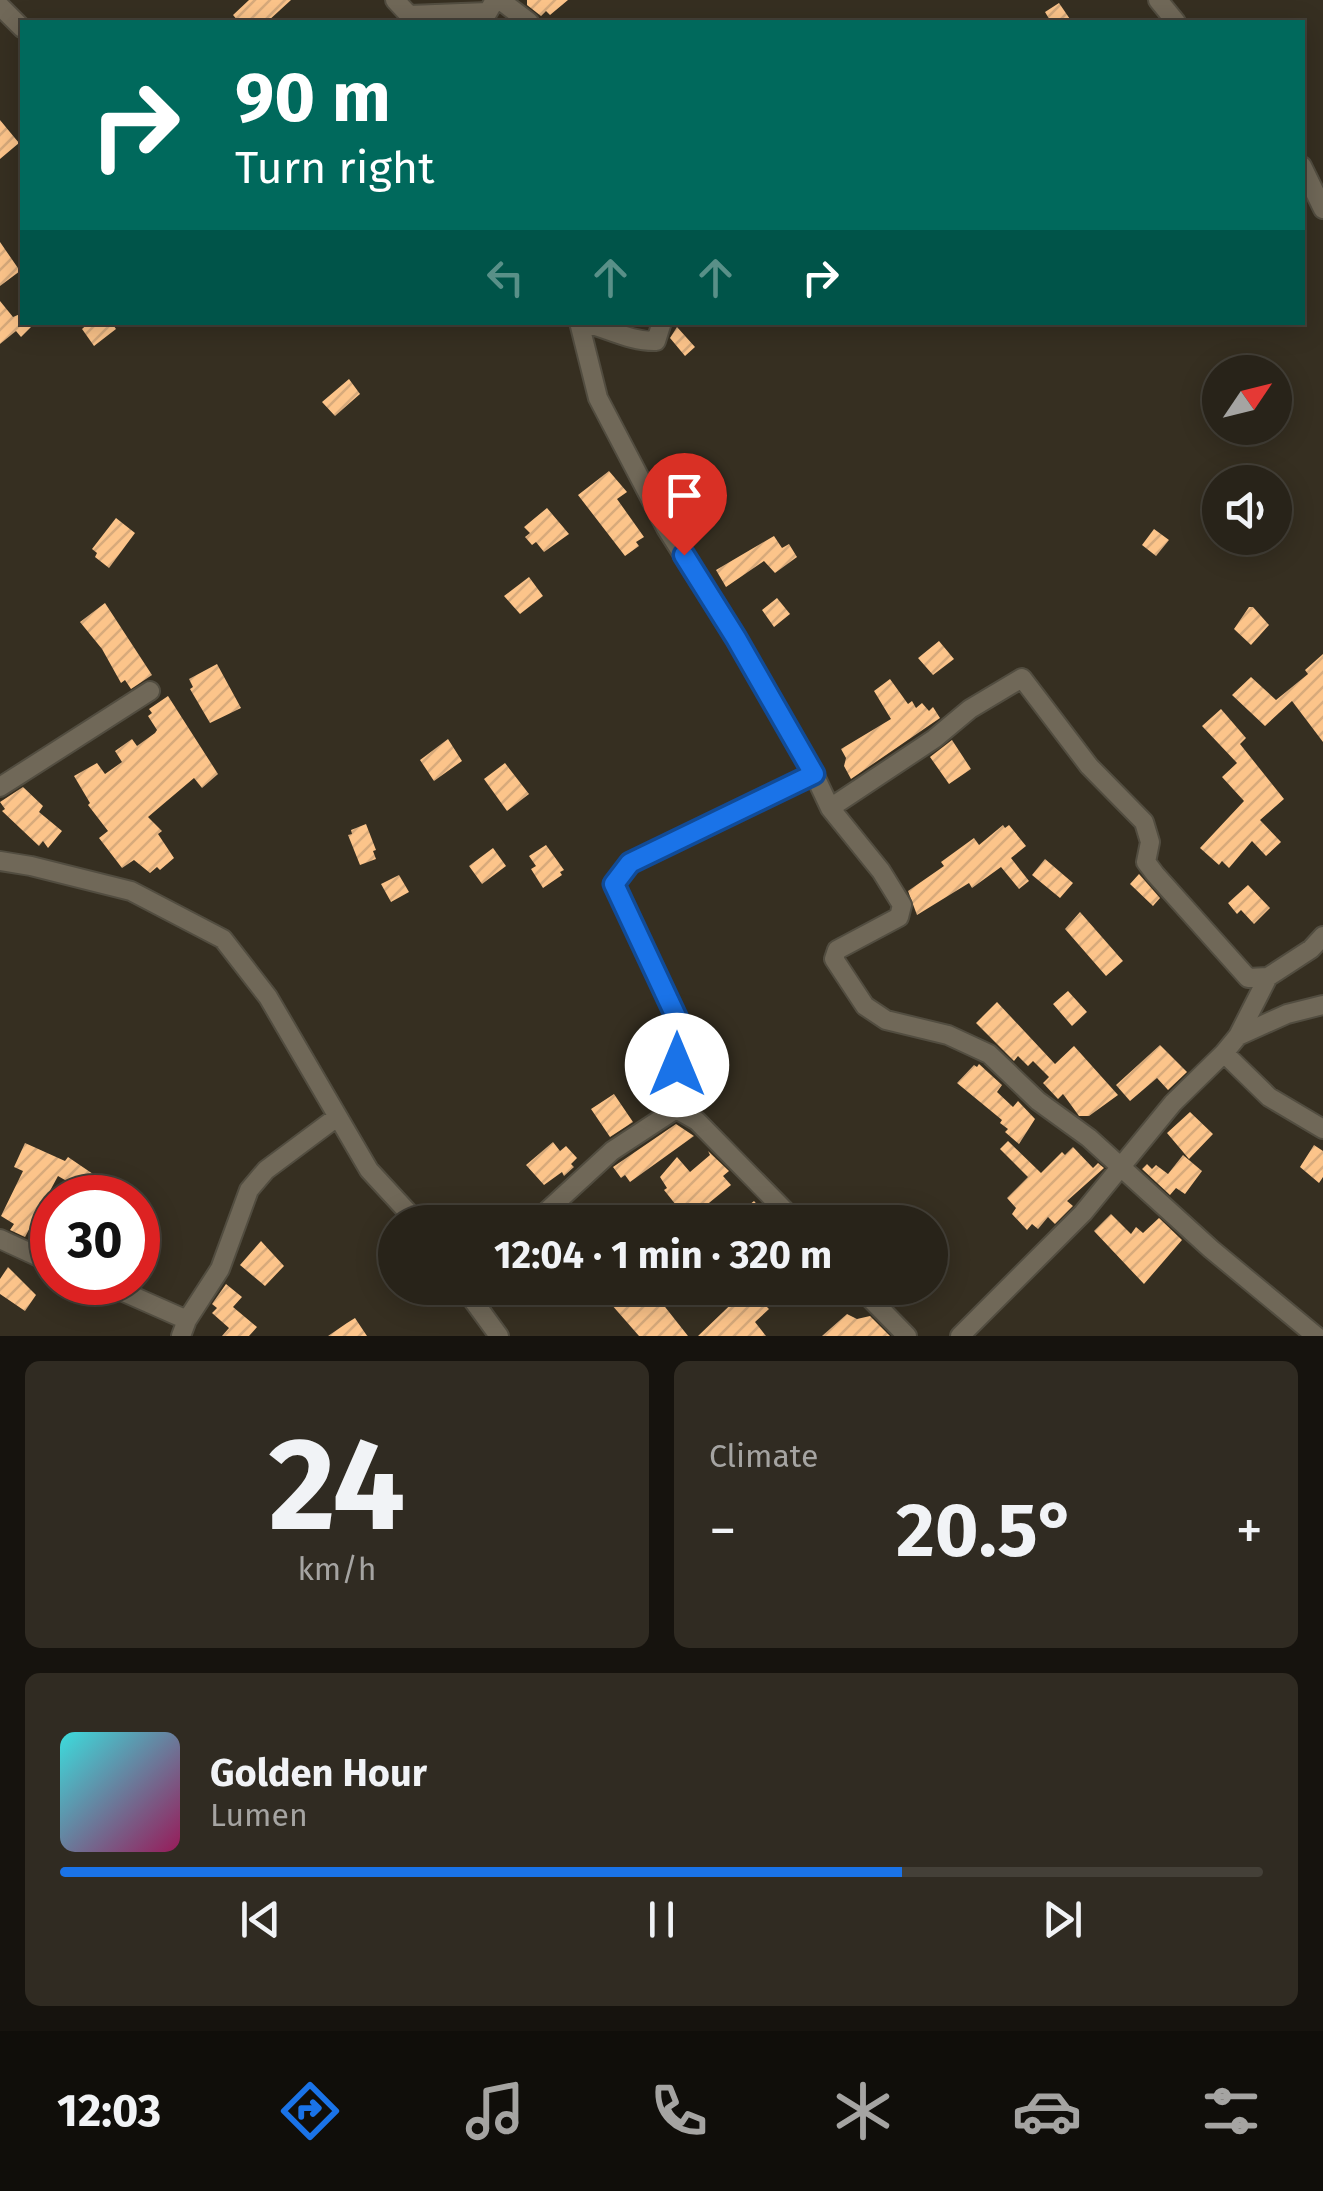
<!DOCTYPE html>
<html lang="en">
<head>
<meta charset="utf-8">
<style>
	:root { --surface:#282319; --page:#302b22; --text:#f1f3f6; --muted:#a5a4a2; --line:#444038; --accent:#1a73e8 }
	body { margin:0; font-family:"Fira Sans",sans-serif; background:var(--page); color:var(--text); height:100vh; display:flex; flex-direction:column; font-size:38px; white-space:nowrap }
	* { box-sizing:border-box; margin:0 }
	p { font-size:32px; color:var(--muted) }
	.icon { flex:none; width:55px; height:55px; fill:none; stroke:currentColor; stroke-width:2; stroke-linecap:round; stroke-linejoin:round }
	.map { position:relative; height:1336px; overflow:hidden }
	.sheet { display:flex; flex-direction:column; gap:25px; padding:25px; background:#16130e; flex:1 }
	.sheet>* { flex:none }
	.top-card { position:absolute; left:20px; top:20px; width:1285px; height:305px; border-radius:0px; box-shadow:0 5px 25px #0003,0 0 0 2px var(--line); background:#00695c; color:#fff; overflow:hidden }
	.needle { width:65px; rotate:55deg }
	.controls { position:absolute; left:1202px; top:355px; display:grid; gap:20px }
	.controls a { display:grid; place-items:center; width:90px; height:90px; border-radius:50%; background:var(--surface); box-shadow:0 5px 25px #0003,0 0 0 2px var(--line); font-size:50px }
	.speed { position:absolute; left:30px; top:1175px; display:flex; gap:20px; font-size:50px; font-weight:700; text-align:center }
	.speed>* { display:grid; place-content:center; width:130px; height:130px; border-radius:50%; background:var(--surface); box-shadow:0 5px 25px #0003,0 0 0 2px var(--line); line-height:1 }
	.speed .limit { border:15px solid #d22; background:#fff; color:#111 }
	.pin { position:absolute; display:grid; place-items:center; width:85px; height:85px; color:#fff; margin:-102px -42px; border-radius:50% 50% 50% 0; rotate:-45deg; box-shadow:0 0 10px #0007 }
	.pin .icon { rotate:45deg }
	.me { position:absolute; width:110px; margin:-55px; rotate:0deg; stroke-linejoin:round; filter:drop-shadow(0 0 8px #0008) }
	.turn { display:flex; align-items:center; gap:35px; height:210px; padding:0 50px; font-size:45px }
	.turn .icon { width:130px; height:130px; stroke-width:2.5 }
	.turn b { display:block; font-size:70px; line-height:85px }
	.lanes { display:flex; align-items:center; height:95px; padding:0 50px; background:#0003; justify-content:center; gap:50px; direction:ltr }
	.lanes .off { opacity:.35 }
	.big { font-size:75px; font-weight:700; line-height:1.1 }
	.sheet .tile { flex:1; display:flex; flex-direction:column; justify-content:center; gap:15px; min-width:0; padding:0 35px; border-radius:15px; background:var(--page) }
	.sheet .dial { align-items:center; gap:0 }
	.dial b { font-size:130px; line-height:1 }
	.song { display:flex; align-items:center; gap:30px }
	.cover { width:120px; height:120px; border-radius:15px; background:linear-gradient(135deg,hsl(180 70% 55%),hsl(330 70% 35%)) }
	.played { height:10px; border-radius:5px; background:linear-gradient(90deg,var(--accent) 70%,var(--line) 70%) }
	.keys { display:flex; justify-content:space-around; direction:ltr }
	.heat { display:flex; justify-content:space-between; align-items:center; font-size:55px; direction:ltr }
	.sheet .tiles { flex:1; display:grid; gap:25px; grid-template-columns:1fr 1fr }
	.tile:last-child { grid-column:span 2 }
	.trip { position:absolute; left:378px; top:1205px; width:570px; height:100px; border-radius:50px; background:var(--surface); box-shadow:0 5px 25px #0003,0 0 0 2px var(--line); font-weight:700; line-height:100px; text-align:center }
	.menu { display:flex; height:160px; justify-content:space-around; align-items:center; background:#100e0a; color:var(--muted) }
	.menu .icon { width:70px; height:70px }
	.menu .selected { color:var(--accent) }
	.menu b { font-size:45px; color:var(--text) }
	.map>svg:first-child { display:block }
	.building { fill:url(#building-hatch) }
	.lines { fill:none; stroke-linecap:round; stroke-linejoin:round }
	.minor-casing { stroke:#524d40; stroke-width:22 }
	.minor { stroke:#706858; stroke-width:18 }
	.route-casing { stroke:#114b97; stroke-width:25 }
	.route { stroke:#1a73e8; stroke-width:18 }
</style>
</head>
<body>
<div class="map">
<svg width="1323" height="1336" viewBox="0 0 1323 1336">
	<defs>
		<pattern id="building-hatch" width="6" height="6" patternUnits="userSpaceOnUse" patternTransform="scale(2.5)"><rect width="6" height="6" fill="#fcc48a"/><path d="M-1 1l2-2M0 6l6-6M5 7l2-2" fill="none" stroke="#d7aa7b"/></pattern>
	</defs>
	<rect width="100%" height="100%" fill="#362f21"/>
	<path class="building" d="M 249,0 L 291,0 L 267,22 L 239,22 L 233,15 Z
		M 527,0 L 568,0 L 550,15 L 546,11 L 541,16 L 527,5 Z
		M 1059,3 L 1072,22 L 1051,22 L 1045,12 Z
		M 0,120 L 19,143 L 0,159 Z
		M 0,242 L 20,271 L 0,286 Z
		M 0,301 L 13,317 L 20,314 L 22,322 L 31,327 L 21,337 L 16,331 L 0,344 Z
		M 90,322 L 111,322 L 116,329 L 94,346 L 82,329 Z
		M 677,327 L 695,347 L 685,356 L 670,338 Z
		M 349,379 L 360,394 L 335,416 L 322,402 Z
		M 609,471 L 627,492 L 617,499 L 644,537 L 636,542 L 639,546 L 625,556 L 578,495 Z
		M 547,508 L 569,534 L 544,552 L 536,542 L 532,545 L 525,537 L 530,533 L 524,527 Z
		M 116,518 L 135,533 L 109,568 L 95,557 L 97,553 L 92,549 Z
		M 1154,529 L 1169,540 L 1156,556 L 1142,545 Z
		M 774,536 L 782,548 L 789,544 L 797,557 L 775,573 L 764,561 L 726,587 L 716,570 Z
		M 529,577 L 543,596 L 520,614 L 504,596 Z
		M 777,598 L 790,614 L 774,627 L 762,610 Z
		M 105,603 L 152,675 L 131,689 L 125,680 L 121,683 L 102,649 L 80,622 Z
		M 1249,607 L 1253,607 L 1269,625 L 1251,645 L 1234,629 Z
		M 939,641 L 954,659 L 933,675 L 918,658 Z
		M 1323,654 L 1323,742 L 1292,701 L 1265,726 L 1232,695 L 1251,677 L 1276,700 L 1308,674 L 1305,670 Z
		M 217,664 L 241,708 L 210,723 L 190,689 L 193,687 L 189,679 Z
		M 890,679 L 908,704 L 912,701 L 916,708 L 922,703 L 929,711 L 933,707 L 940,718 L 851,779 L 844,766 L 846,758 L 841,749 L 891,719 L 874,691 Z
		M 168,696 L 218,774 L 202,788 L 194,778 L 148,817 L 162,831 L 158,834 L 174,858 L 160,870 L 157,867 L 150,873 L 134,860 L 122,868 L 99,838 L 108,831 L 88,805 L 90,803 L 74,776 L 97,763 L 105,774 L 122,762 L 115,751 L 132,739 L 137,746 L 155,733 L 157,730 L 148,716 L 152,713 L 149,709 Z
		M 1221,709 L 1246,738 L 1240,744 L 1284,799 L 1260,820 L 1281,842 L 1266,856 L 1252,841 L 1229,868 L 1222,861 L 1219,865 L 1200,848 L 1244,801 L 1222,777 L 1237,763 L 1202,726 Z
		M 448,739 L 462,761 L 434,781 L 420,760 Z
		M 952,740 L 971,769 L 949,784 L 930,757 Z
		M 505,763 L 529,794 L 507,811 L 484,779 Z
		M 23,787 L 43,806 L 39,812 L 62,831 L 48,848 L 43,841 L 39,846 L 2,811 L 5,809 L 0,802 Z
		M 366,824 L 376,850 L 373,851 L 376,859 L 360,865 L 348,835 L 352,834 L 351,830 Z
		M 1003,825 L 1005,828 L 1009,825 L 1026,846 L 1011,858 L 1029,881 L 1019,889 L 1001,867 L 972,888 L 969,883 L 917,915 L 908,891 L 944,866 L 941,862 L 974,838 L 979,845 Z
		M 546,845 L 564,870 L 560,872 L 562,875 L 543,888 L 531,869 L 536,866 L 529,856 Z
		M 493,848 L 506,866 L 482,884 L 469,866 Z
		M 1045,859 L 1073,883 L 1060,898 L 1032,875 Z
		M 1139,874 L 1160,898 L 1153,906 L 1130,884 Z
		M 399,875 L 409,892 L 391,902 L 381,884 Z
		M 1248,885 L 1270,908 L 1254,924 L 1241,910 L 1237,914 L 1228,903 Z
		M 1080,912 L 1123,961 L 1106,976 L 1065,929 Z
		M 1068,991 L 1087,1012 L 1072,1026 L 1053,1004 Z
		M 997,1002 L 1055,1064 L 1074,1046 L 1118,1095 L 1089,1116 L 1079,1116 L 1063,1094 L 1058,1099 L 1043,1083 L 1049,1077 L 1033,1061 L 1028,1066 L 1018,1056 L 1014,1061 L 976,1023 Z
		M 1160,1045 L 1187,1072 L 1168,1090 L 1157,1078 L 1130,1101 L 1116,1085 Z
		M 979,1064 L 1002,1085 L 997,1092 L 1013,1107 L 1018,1101 L 1035,1119 L 1019,1144 L 1005,1132 L 1008,1129 L 1000,1123 L 1002,1120 L 957,1083 L 974,1065 L 977,1067 Z
		M 614,1094 L 633,1122 L 610,1137 L 591,1109 Z
		M 1190,1112 L 1213,1134 L 1189,1159 L 1167,1133 Z
		M 676,1124 L 694,1136 L 630,1182 L 625,1175 L 621,1178 L 613,1167 Z
		M 1008,1141 L 1041,1173 L 1062,1152 L 1065,1155 L 1073,1147 L 1093,1168 L 1098,1163 L 1104,1168 L 1067,1201 L 1073,1206 L 1055,1224 L 1048,1217 L 1038,1229 L 1032,1224 L 1027,1230 L 1012,1214 L 1016,1208 L 1007,1198 L 1028,1177 L 1000,1149 Z
		M 553,1142 L 560,1151 L 566,1146 L 577,1158 L 571,1164 L 574,1167 L 564,1176 L 562,1172 L 544,1185 L 526,1165 Z
		M 25,1143 L 65,1161 L 68,1157 L 93,1174 L 84,1191 L 58,1176 L 25,1237 L 10,1230 L 14,1224 L 1,1216 L 23,1171 L 14,1167 Z
		M 1314,1145 L 1323,1151 L 1323,1177 L 1319,1183 L 1300,1167 Z
		M 708,1151 L 729,1171 L 723,1176 L 731,1185 L 688,1220 L 664,1190 L 667,1188 L 660,1177 L 677,1157 L 690,1172 L 710,1155 Z
		M 1183,1155 L 1202,1171 L 1185,1194 L 1176,1188 L 1170,1195 L 1142,1169 L 1147,1164 L 1152,1169 L 1156,1165 L 1168,1174 Z
		M 754,1201 L 762,1210 L 759,1212 L 767,1222 L 745,1222 L 738,1214 Z
		M 637,1205 L 645,1211 L 647,1208 L 664,1222 L 622,1222 Z
		M 1111,1214 L 1131,1234 L 1136,1227 L 1143,1233 L 1159,1218 L 1182,1240 L 1144,1284 L 1094,1231 Z
		M 261,1241 L 284,1266 L 265,1286 L 240,1265 Z
		M 8,1267 L 36,1295 L 25,1311 L 0,1294 L 0,1279 Z
		M 226,1284 L 242,1297 L 233,1307 L 257,1327 L 249,1336 L 222,1336 L 229,1328 L 212,1313 L 217,1308 L 212,1304 Z
		M 597,1288 L 644,1288 L 655,1301 L 658,1298 L 688,1336 L 639,1336 Z
		M 748,1288 L 783,1288 L 764,1304 L 769,1309 L 755,1322 L 766,1336 L 698,1336 Z
		M 847,1314 L 857,1319 L 870,1316 L 890,1336 L 822,1336 Z
		M 355,1318 L 367,1336 L 328,1336 L 347,1323 Z"/>
	<g class="lines">
		<defs>
			<path id="minor" d="M 395,0 L 409,15 L 488,12 L 495,0
				M 500,0 L 529,22
				M 1158,0 L 1176,22
				M 0,6 L 22,28
				M 1302,166 L 1323,209
				M 579,322 L 598,398 L 666,528 L 736,638 L 814,774 L 830,808 L 881,871 L 902,905 L 899,917 L 837,950 L 834,959 L 865,1006 L 886,1020 L 948,1035 L 989,1054 L 1038,1101 L 1089,1138 L 1211,1249 L 1316,1336
				M 582,322 C 607,328 631,342 656,341 L 662,322
				M 0,787 L 150,691
				M 830,808 L 934,739 L 970,709 L 1022,678 L 1089,766 L 1144,822 L 1150,842 L 1146,862 L 1155,874 L 1248,978 L 1268,977
				M 0,861 L 31,866 L 131,891 L 223,939 L 268,997 L 369,1170 L 417,1222
				M 1238,1036 L 1287,1014 L 1323,1005
				M 1224,1053 L 1269,1097 L 1323,1129
				M 535,1222 L 612,1151 L 676,1109
				M 796,1222 L 697,1121 L 676,1109 L 670,1079 L 684,1058 L 681,1027 L 614,884 L 630,863 L 814,774
				M 0,1239 L 52,1263
				M 101,1282 L 187,1320
				M 464,1288 L 499,1336
				M 860,1288 L 907,1336
				M 181,1336 L 187,1320 L 220,1269 L 249,1190 L 266,1170 L 337,1117
				M 960,1336 L 1083,1213 L 1173,1103 L 1224,1053 L 1238,1036 L 1268,977 L 1311,949 L 1323,936"/>
		</defs>
		<use href="#minor" class="minor-casing"/>
		<use href="#minor" class="minor"/>
	</g>
	<g class="lines">
		<defs>
			<path id="route" d="M 677,1065 L 684,1058 L 681,1027 L 614,884 L 630,863 L 814,774 L 736,638 L 684,555"/>
		</defs>
		<use href="#route" class="route-casing"/>
		<use href="#route" class="route"/>
	</g>
</svg>
<div class="controls">
<a><svg class="needle" viewBox="-14 -14 28 28"><path d="M0-13l5 13h-10z" fill="#e53935"/><path d="M0 13l5-13h-10z" fill="#a5a4a2"/></svg></a>
<a><svg class="icon" aria-label="sound" viewBox="0 0 24 24"><path d="M4 9h4l5-4v14l-5-4H4zM17 9q2 3 0 6"/></svg></a>
</div>
<div class="speed"><div class="limit">30</div></div>
<div class="pin" style="left:684px;top:555px;background:#d93025"><svg class="icon" aria-label="arrive" viewBox="0 0 24 24"><path d="M6 21V4h12l-3 4 3 4H6"/></svg></div>
<svg class="me" style="left:677px;top:1065px" viewBox="-20 -20 40 40"><circle r="19" fill="#fff"/><path d="M0-13L10 11 0 6-10 11z" fill="#1a73e8"/></svg>
<div class="trip">12:04 · 1 min · 320 m</div>
<div class="top-card">
<div class="turn"><svg class="icon" aria-label="right" viewBox="0 0 24 24"><path d="M7 20v-9h11M14 6l5 5-5 5"/></svg><div><b>90 m</b>Turn right</div></div>
<div class="lanes"><svg class="icon off" aria-label="left" viewBox="0 0 24 24"><path d="M17 20v-9H6M10 6l-5 5 5 5"/></svg><svg class="icon off" aria-label="ahead" viewBox="0 0 24 24"><path d="M12 20V5M6 11l6-6 6 6"/></svg><svg class="icon off" aria-label="ahead" viewBox="0 0 24 24"><path d="M12 20V5M6 11l6-6 6 6"/></svg><svg class="icon" aria-label="right" viewBox="0 0 24 24"><path d="M7 20v-9h11M14 6l5 5-5 5"/></svg></div>
</div>
</div>
<section class="sheet">
<div class="tiles">
<div class="tile dial"><b>24</b><p>km/h</p></div>
<div class="tile"><p>Climate</p>
<div class="heat"><a>−</a><b class="big">20.5°</b><a>+</a></div>
</div>
<div class="tile">
<div class="song"><i class="cover"></i><div><b>Golden Hour</b><p>Lumen</p></div></div>
<div class="played"></div>
<div class="keys"><svg class="icon" aria-label="previous" viewBox="0 0 24 24"><path d="M18 5L8 12l10 7zM5 5v14"/></svg><svg class="icon" aria-label="pause" viewBox="0 0 24 24"><path d="M8 5v14M16 5v14"/></svg><svg class="icon" aria-label="next" viewBox="0 0 24 24"><path d="M6 5l10 7-10 7zM19 5v14"/></svg></div>
</div>
</div>
</section>
<nav class="menu">
<b>12:03</b>
<svg class="icon selected" aria-label="directions" viewBox="0 0 24 24"><path d="M12 3l9 9-9 9-9-9zM9 14v-3h6M13 9l2 2-2 2"/></svg>
<svg class="icon" aria-label="music" viewBox="0 0 24 24"><path d="M9 18V5l10-2v13"/><circle cx="6" cy="18" r="3"/><circle cx="16" cy="16" r="3"/></svg>
<svg class="icon" aria-label="phone" viewBox="0 0 24 24"><path d="M5 4h4l2 5-3 2q2 4 5 5l2-3 5 2v4C11 20 4 13 5 4z"/></svg>
<svg class="icon" aria-label="climate" viewBox="0 0 24 24"><path d="M12 3v18M4 7l16 10M4 17L20 7"/></svg>
<svg class="icon" aria-label="car" viewBox="0 0 24 24"><path d="M5 17H2v-5l4-1 3-4h7l3 4 3 1v5h-3M9 17h6M6 11h13"/><circle cx="7" cy="17" r="2"/><circle cx="17" cy="17" r="2"/></svg>
<svg class="icon" aria-label="filters" viewBox="0 0 24 24"><path d="M4 7h16M4 17h16"/><circle cx="9" cy="7" r="2"/><circle cx="15" cy="17" r="2"/></svg>
</nav>
</body>
</html>
